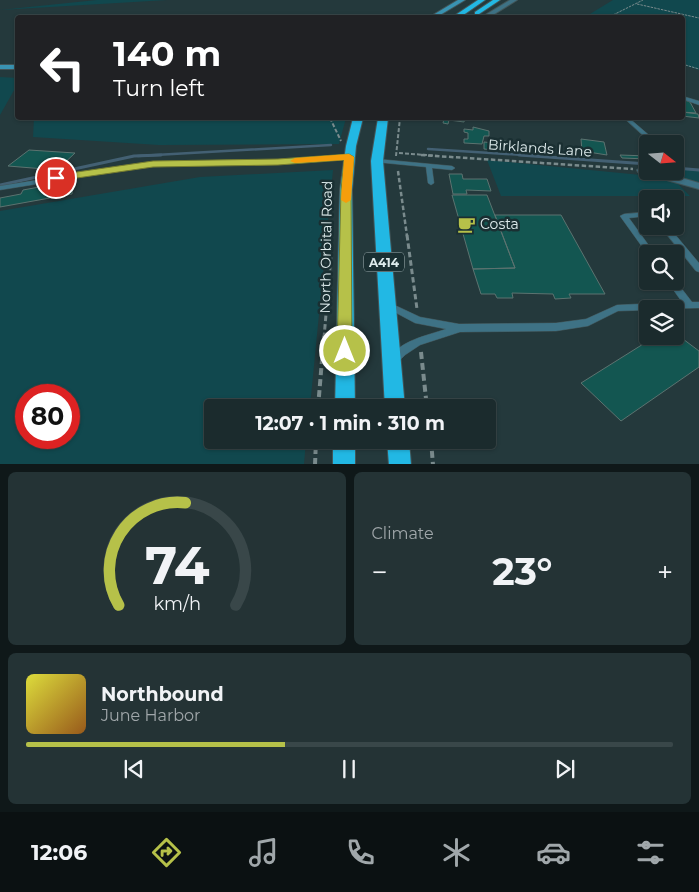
<!DOCTYPE html>
<html lang="en">
<head>
<meta charset="utf-8">
<style>
	:root { --surface:#1b2b2d; --page:#243335; --text:#f1f3f6; --muted:#a0a7aa; --line:#394749; --accent:#b6c149 }
	body { margin:0; font-family:Montserrat,sans-serif; background:var(--page); color:var(--text); height:100vh; display:flex; flex-direction:column; font-size:19px; white-space:nowrap }
	* { box-sizing:border-box; margin:0 }
	p { font-size:16px; color:var(--muted) }
	.icon { flex:none; width:28px; height:28px; fill:none; stroke:currentColor; stroke-width:2; stroke-linecap:round; stroke-linejoin:round }
	.map { position:relative; height:464px; overflow:hidden }
	.side { display:flex; flex-direction:column; gap:8px; padding:8px; background:#0f1819; flex:1 }
	.side>* { flex:none }
	.guide { position:absolute; left:15px; top:15px; width:670px; height:105px; border-radius:5px; box-shadow:0 1px 4px #0004,0 0 0 1px var(--line); background:#202124; color:#fff; overflow:hidden }
	.needle { width:32px; rotate:107deg }
	.controls { position:absolute; left:639px; top:135px; display:grid; gap:10px }
	.controls a { display:grid; place-items:center; width:45px; height:45px; border-radius:5px; background:var(--surface); box-shadow:0 1px 4px #0004,0 0 0 1px var(--line); font-size:25px }
	.speed { position:absolute; left:15px; top:384px; display:flex; gap:10px; font-size:25px; font-weight:700; text-align:center }
	.speed>* { display:grid; place-content:center; width:65px; height:65px; border-radius:50%; background:var(--surface); box-shadow:0 1px 4px #0004,0 0 0 1px var(--line); line-height:1 }
	.speed .limit { border:8px solid #d22; background:#fff; color:#111 }
	.pin { position:absolute; display:grid; place-items:center; width:42px; height:42px; color:#fff; margin:-21px; border:2px solid #fff; border-radius:50%; box-shadow:0 1px 5px #0007 }
	.me { position:absolute; width:55px; margin:-28px; rotate:0deg; stroke-linejoin:round; filter:drop-shadow(0 0 4px #0008) }
	.turn { display:flex; align-items:center; gap:18px; height:105px; padding:0 15px; font-size:22px }
	.turn .icon { width:65px; height:65px; stroke-width:2.5 }
	.turn b { display:block; font-size:35px; line-height:42px }
	.big { font-size:38px; font-weight:700; line-height:1.1 }
	.side .tile { flex:1; display:flex; flex-direction:column; justify-content:center; gap:8px; min-width:0; padding:0 18px; border-radius:8px; background:var(--page) }
	.side .dial { align-items:center; gap:0 }
	.dial svg { height:130px; overflow:visible; fill:none; stroke:var(--line); stroke-width:7; stroke-linecap:round; text-anchor:middle }
	.dial text { fill:var(--text); stroke:none }
	.song { display:flex; align-items:center; gap:15px }
	.cover { width:60px; height:60px; border-radius:8px; background:linear-gradient(135deg,hsl(60 70% 55%),hsl(30 70% 35%)) }
	.played { height:5px; border-radius:2px; background:linear-gradient(90deg,var(--accent) 40%,var(--line) 40%) }
	.keys { display:flex; justify-content:space-around; direction:ltr }
	.heat { display:flex; justify-content:space-between; align-items:center; font-size:28px; direction:ltr }
	.side .tiles { flex:1; display:grid; gap:8px; grid-template-columns:1fr 1fr }
	.tile:last-child { grid-column:span 2 }
	.trip { position:absolute; left:204px; top:399px; width:292px; height:50px; border-radius:5px; background:var(--surface); box-shadow:0 1px 4px #0004,0 0 0 1px var(--line); font-weight:700; line-height:50px; text-align:center }
	.tabs { display:flex; height:80px; justify-content:space-around; align-items:center; background:#0b1112; color:var(--muted) }
	.tabs .icon { width:35px; height:35px }
	.tabs .selected { color:var(--accent) }
	.tabs b { font-size:22px; color:var(--text) }
	.map>svg:first-child { display:block }
	.green { fill:#11484e; fill-rule:evenodd }
	.lines { fill:none; stroke-linecap:round; stroke-linejoin:round }
	.stream-far1 { stroke:#436073; stroke-width:2.5 }
	.stream { stroke:#436073; stroke-width:3 }
	.building { fill:#135651; stroke:#5c7370 }
	.service-casing { stroke:#425558; stroke-width:1 }
	.minor-casing { stroke:#425558; stroke-width:2 }
	.tertiary-casing { stroke:#425558; stroke-width:2 }
	.secondary-casing { stroke:#425558; stroke-width:2 }
	.trunk-casing { stroke:#425558; stroke-width:2 }
	.path-far4 { stroke:#7a8b8d; stroke-width:1; stroke-dasharray:2.5 1; stroke-linecap:butt }
	.path-far3 { stroke:#7a8b8d; stroke-width:2; stroke-dasharray:4 2; stroke-linecap:butt }
	.path-far2 { stroke:#7a8b8d; stroke-width:2.5; stroke-dasharray:4.5 2.5; stroke-linecap:butt }
	.path-far1 { stroke:#7a8b8d; stroke-width:3; stroke-dasharray:5.5 3; stroke-linecap:butt }
	.path { stroke:#7a8b8d; stroke-width:4; stroke-dasharray:7 4; stroke-linecap:butt }
	.service { fill:#3e7285; fill-rule:evenodd }
	.minor { fill:#3e7285; fill-rule:evenodd }
	.tertiary { fill:#3e7285; fill-rule:evenodd }
	.secondary { fill:#3993b2; fill-rule:evenodd }
	.trunk { fill:#22b8e4; fill-rule:evenodd }
	.route { fill:#b6c149; stroke:#767d2f }
	.slow { fill:#f59e0b }
	.labels { text-anchor:middle; dominant-baseline:central; stroke-width:5; stroke-linejoin:round; paint-order:stroke }
	.shield { fill:#1a2f32; stroke:#a3b3b4; stroke-width:1 }
	.shield-label { font-size:12px; font-weight:bold; fill:#deebec }
	.street-label { font-size:14px; fill:#deebec; stroke:#1a2f32 }
	.poi-label { font-size:14px; fill:#deebec; stroke:#1a2f32; text-anchor:start }
</style>
</head>
<body>
<div class="map">
<svg width="699" height="465" viewBox="0 0 699 465">
	<rect width="100%" height="100%" fill="#24393c"/>
	<path class="green" d="M 97,0 L 167,0 L 0,10 Z
		M 613,0 L 699,0 L 699,70 L 683,65 L 682,18 L 585,17 Z
		M 0,77 L 18,78 L 17,85 L 0,115 Z
		M 34,118 L 346,118 L 339,144 L 159,145 L 33,137 Z
		M 487,160 L 641,175 L 676,182 L 690,196 L 501,196 Z
		M 675,169 L 699,169 L 699,183 L 659,171 L 675,171 Z
		M 333,170 L 310,407 L 212,408 L 212,440 L 306,440 L 304,464 L 0,464 L 0,211 L 200,177 ZM 26,395 L 69,395 L 69,438 L 26,438 Z"/>
	<g class="lines">
		<path class="stream-far1" d="M 428,149 L 539,156
			M 138,156 L 331,145"/>
		<path class="stream" d="M 519,155 L 648,164
			M 675,168 L 699,170
			M 0,185 L 134,156 L 161,155"/>
	</g>
	<path class="building" d="M 682,99 L 690,102 L 696,113 L 682,112 Z
		M 682,112 L 698,114 L 699,118 L 682,116 Z
		M 440,118 L 465,118 L 464,122 L 449,120 L 448,124 L 443,123 L 444,119 Z
		M 473,127 L 489,131 L 489,136 L 484,136 L 482,144 L 464,143 L 464,139 L 468,139 L 468,133 L 464,132 L 464,129 L 473,130 Z
		M 581,139 L 604,142 L 607,155 L 582,151 Z
		M 496,140 L 506,141 L 507,150 L 497,149 Z
		M 484,142 L 494,143 L 495,150 L 484,149 Z
		M 29,150 L 75,153 L 57,170 L 8,166 Z
		M 620,155 L 648,156 L 648,159 L 622,158 Z
		M 449,174 L 462,174 L 463,179 L 487,179 L 491,191 L 466,190 L 467,194 L 453,194 Z
		M 61,183 L 60,188 L 73,185 L 72,194 L 0,207 L 0,198 L 21,194 L 23,190 Z
		M 452,195 L 487,195 L 515,268 L 473,269 Z
		M 495,215 L 561,215 L 605,294 L 569,294 L 571,298 L 555,299 L 553,294 L 512,293 L 513,298 L 497,298 L 495,294 L 481,294 L 473,269 L 515,268 Z
		M 675,333 L 699,351 L 699,367 L 621,421 L 581,383 L 656,336 L 675,336 Z"/>
	<g class="lines">
		<defs>
			<path id="service" d="M 682,96 L 699,101 L 699,105 L 682,99 Z
				M 624,118 L 629,118 L 650,136 L 650,138 L 646,138 Z
				M 349,155 L 352,157 L 351,158 L 278,164 L 143,167 L 0,190 L 0,186 L 143,163 L 278,160 Z
				M 377,159 L 452,166 L 455,168 L 452,170 L 432,168 L 434,183 L 431,185 L 428,183 L 426,167 L 375,162 L 374,161 Z
				M 648,212 L 648,216 L 629,218 L 655,254 L 648,254 L 648,255 L 620,216 L 624,214 Z
				M 660,226 L 668,226 L 699,263 L 699,272 L 696,271 Z
				M 675,280 L 692,302 L 699,302 L 699,308 L 648,309 L 648,310 L 618,311 L 588,326 L 556,331 L 460,332 L 420,345 L 405,355 L 397,363 L 393,364 L 389,363 L 388,360 C 400,340 426,336 446,329 L 415,323 L 385,307 L 384,305 L 385,303 L 388,302 L 420,317 L 459,324 L 556,323 L 586,319 L 617,305 L 682,302 L 667,281 L 675,281 Z"/>
			<path id="minor" d="M 642,167 L 648,168 L 648,171 L 658,171 L 699,183 L 699,189 L 638,172 L 637,170 Z"/>
			<path id="tertiary" d="M 510,0 L 517,0 L 488,18 L 482,17 Z"/>
			<path id="secondary" d="M 458,0 L 465,0 L 435,18 L 428,18 Z
				M 0,65 L 18,65 L 18,69 L 0,69 Z"/>
			<path id="trunk" d="M 478,0 L 485,0 L 459,18 L 451,18 Z
				M 493,0 L 500,0 L 479,14 L 475,14 L 475,12 Z
				M 353,118 L 363,118 L 356,146 L 352,190 L 355,408 L 335,408 L 340,190 L 346,146 Z
				M 378,118 L 388,118 L 383,161 L 405,408 L 385,408 L 371,161 Z
				M 333,440 L 355,440 L 355,465 L 333,465 Z
				M 387,440 L 409,440 L 411,465 L 389,465 Z"/>
		</defs>
		<use href="#service" class="service-casing"/>
		<use href="#minor" class="minor-casing"/>
		<use href="#tertiary" class="tertiary-casing"/>
		<use href="#secondary" class="secondary-casing"/>
		<use href="#trunk" class="trunk-casing"/>
		<path class="path-far4" d="M 637,4 L 699,18
			M 607,18 L 643,0
			M 682,64 L 699,69"/>
		<path class="path-far3" d="M 330,118 L 341,141
			M 399,153 L 439,156
			M 396,156 L 400,118"/>
		<path class="path-far2" d="M 421,155 L 633,169
			M 398,171 L 407,236"/>
		<path class="path-far1" d="M 407,235 L 417,309
			M 324,338 L 331,255"/>
		<path class="path" d="M 421,352 L 427,408
			M 318,408 L 324,336
			M 431,440 L 433,465
			M 315,465 L 316,440"/>
		<use href="#service" class="service"/>
		<use href="#minor" class="minor"/>
		<use href="#tertiary" class="tertiary"/>
		<use href="#secondary" class="secondary"/>
		<use href="#trunk" class="trunk"/>
	</g>
	<path class="route" d="M 349,154 L 354,157 L 351,190 L 352,351 L 350,356 L 345,357 L 340,356 L 337,351 L 341,190 L 344,160 L 278,165 L 153,167 L 56,181 L 51,178 L 56,175 L 153,161 L 278,159 Z"/>
	<path class="slow" d="M 349,154 L 354,157 L 351,200 L 346,203 L 341,200 L 344,160 L 295,163 L 290,161 L 295,158 Z"/>
	<defs>
		<symbol id="cafe-bare" viewBox="-9 -9 18 18"><path d="M-5.5-4.5H6V0H3Q3 3.5 0 3.5H-2.5Q-5.5 3.5-5.5 0ZM3-3.2v2h1.7v-2ZM-6 4.5H4V6H-6Z" fill="#b6c149" stroke="#1a2f32" stroke-width="2.5" paint-order="stroke"/></symbol>
	</defs>
	<g fill-rule="evenodd">
		<use href="#cafe-bare" x="454" y="212" width="25" height="25"/>
	</g>
	<g class="labels">
		<rect class="shield" x="364" y="252.5" width="40" height="19" rx="4"/>
		<g class="shield-label">
			<text x="384" y="262">A414</text>
		</g>
		<g class="street-label">
			<text transform="translate(540 148) rotate(4)">Birklands Lane</text>
			<text transform="translate(326 247) rotate(-89)">North Orbital Road</text>
		</g>
		<g class="poi-label">
			<text x="480" y="224">Costa</text>
		</g>
	</g>
</svg>
<div class="controls">
<a><svg class="needle" viewBox="-14 -14 28 28"><path d="M0-13l5 13h-10z" fill="#e53935"/><path d="M0 13l5-13h-10z" fill="#a0a7aa"/></svg></a>
<a><svg class="icon" aria-label="sound" viewBox="0 0 24 24"><path d="M4 9h4l5-4v14l-5-4H4zM17 9q2 3 0 6"/></svg></a>
<a><svg class="icon" aria-label="search" viewBox="0 0 24 24"><circle cx="10" cy="10" r="6"/><path d="M15 15l6 6"/></svg></a>
<a><svg class="icon" aria-label="layers" viewBox="0 0 24 24"><path d="M12 4l9 5-9 5-9-5zM3 14l9 5 9-5"/></svg></a>
</div>
<div class="speed"><div class="limit">80</div></div>
<div class="pin" style="left:56px;top:178px;background:#d93025"><svg class="icon" aria-label="arrive" viewBox="0 0 24 24"><path d="M6 21V4h12l-3 4 3 4H6"/></svg></div>
<svg class="me" style="left:345px;top:351px" viewBox="-20 -20 40 40"><circle r="17" fill="#b6c149" stroke="#fff" stroke-width="3"/><path d="M0-11L8 9 0 5-8 9z" fill="#fff"/></svg>
<div class="trip">12:07 · 1 min · 310 m</div>
<div class="guide">
<div class="turn"><svg class="icon" aria-label="left" viewBox="0 0 24 24"><path d="M17 20v-9H6M10 6l-5 5 5 5"/></svg><div><b>140 m</b>Turn left</div></div>
</div>
</div>
<section class="side">
<div class="tiles">
<div class="tile dial"><svg viewBox="0 0 100 80">
<path d="M14 69A42 42 0 1 1 86 69"/>
<path d="M14 69A42 42 0 0 1 55 6" stroke="#b6c149"/>
<text x="50" y="56" font-size="32" font-weight="700">74</text>
<text x="50" y="72" font-size="11">km/h</text>
</svg></div>
<div class="tile"><p>Climate</p>
<div class="heat"><a>−</a><b class="big">23°</b><a>+</a></div>
</div>
<div class="tile">
<div class="song"><i class="cover"></i><div><b>Northbound</b><p>June Harbor</p></div></div>
<div class="played"></div>
<div class="keys"><svg class="icon" aria-label="previous" viewBox="0 0 24 24"><path d="M18 5L8 12l10 7zM5 5v14"/></svg><svg class="icon" aria-label="pause" viewBox="0 0 24 24"><path d="M8 5v14M16 5v14"/></svg><svg class="icon" aria-label="next" viewBox="0 0 24 24"><path d="M6 5l10 7-10 7zM19 5v14"/></svg></div>
</div>
</div>
</section>
<nav class="tabs">
<b>12:06</b>
<svg class="icon selected" aria-label="directions" viewBox="0 0 24 24"><path d="M12 3l9 9-9 9-9-9zM9 14v-3h6M13 9l2 2-2 2"/></svg>
<svg class="icon" aria-label="music" viewBox="0 0 24 24"><path d="M9 18V5l10-2v13"/><circle cx="6" cy="18" r="3"/><circle cx="16" cy="16" r="3"/></svg>
<svg class="icon" aria-label="phone" viewBox="0 0 24 24"><path d="M5 4h4l2 5-3 2q2 4 5 5l2-3 5 2v4C11 20 4 13 5 4z"/></svg>
<svg class="icon" aria-label="climate" viewBox="0 0 24 24"><path d="M12 3v18M4 7l16 10M4 17L20 7"/></svg>
<svg class="icon" aria-label="car" viewBox="0 0 24 24"><path d="M5 17H2v-5l4-1 3-4h7l3 4 3 1v5h-3M9 17h6M6 11h13"/><circle cx="7" cy="17" r="2"/><circle cx="17" cy="17" r="2"/></svg>
<svg class="icon" aria-label="filters" viewBox="0 0 24 24"><path d="M4 7h16M4 17h16"/><circle cx="9" cy="7" r="2"/><circle cx="15" cy="17" r="2"/></svg>
</nav>
</body>
</html>
